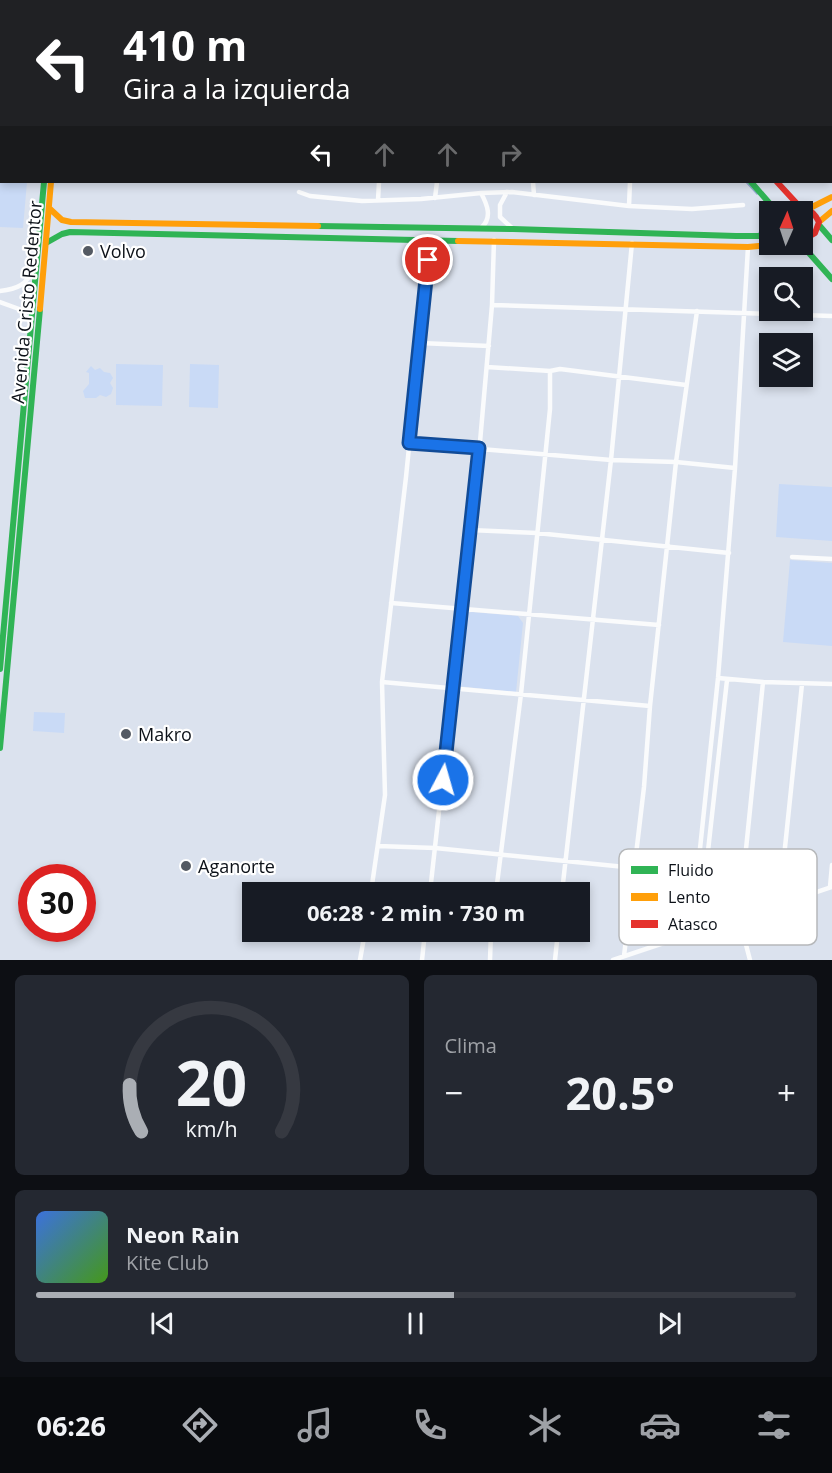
<!DOCTYPE html>
<html lang="es">
<head>
<meta charset="utf-8">
<style>
	:root { --surface:#171b24; --page:#242831; --text:#f1f3f6; --muted:#9ea1a6; --line:#363941; --accent:#aaaeb4 }
	body { margin:0; font-family:"Open Sans",sans-serif; background:var(--page); color:var(--text); height:100vh; display:flex; flex-direction:column; font-size:22px; white-space:nowrap }
	* { box-sizing:border-box; margin:0 }
	p { font-size:20px; color:var(--muted) }
	.icon { flex:none; width:33px; height:33px; fill:none; stroke:currentColor; stroke-width:2; stroke-linecap:round; stroke-linejoin:round }
	.map { position:relative; height:960px; overflow:hidden }
	.drawer { display:flex; flex-direction:column; gap:15px; padding:15px; background:#0d0f14; flex:1 }
	.drawer>* { flex:none }
	.hud { position:absolute; left:0px; top:0px; width:832px; height:183px; box-shadow:0 3px 9px #0003; background:#202124; color:#fff; overflow:hidden }
	.needle { width:39px; rotate:3deg }
	.buttons { position:absolute; left:759px; top:201px; display:grid; gap:12px }
	.buttons a { display:grid; place-items:center; width:54px; height:54px; border-radius:0px; background:var(--surface); box-shadow:0 3px 9px #0003; font-size:30px }
	.speed { position:absolute; left:18px; top:864px; display:flex; gap:12px; font-size:30px; font-weight:700; text-align:center }
	.speed>* { display:grid; place-content:center; width:78px; height:78px; border-radius:50%; background:var(--surface); box-shadow:0 3px 9px #0003; line-height:1 }
	.speed .limit { border:9px solid #d22; background:#fff; color:#111 }
	.pin { position:absolute; display:grid; place-items:center; width:51px; height:51px; color:#fff; margin:-26px; border:3px solid #fff; border-radius:50%; box-shadow:0 2px 6px #0007 }
	.me { position:absolute; width:66px; margin:-33px; rotate:6deg; stroke-linejoin:round; filter:drop-shadow(0 0 4px #0008) }
	.turn { display:flex; align-items:center; gap:21px; height:126px; padding:0 24px; font-size:27px }
	.turn .icon { width:78px; height:78px; stroke-width:2.5 }
	.turn b { display:block; font-size:42px; line-height:51px }
	.lanes { display:flex; align-items:center; height:57px; padding:0 24px; background:#0003; justify-content:center; gap:30px; direction:ltr }
	.lanes .off { opacity:.35 }
	.big { font-size:45px; font-weight:700; line-height:1.1 }
	.drawer .card { flex:1; display:flex; flex-direction:column; justify-content:center; gap:9px; min-width:0; padding:0 21px; border-radius:9px; background:var(--page) }
	.drawer .dial { align-items:center; gap:0 }
	.dial svg { height:156px; overflow:visible; fill:none; stroke:var(--line); stroke-width:7; stroke-linecap:round; text-anchor:middle }
	.dial text { fill:var(--text); stroke:none }
	.song { display:flex; align-items:center; gap:18px }
	.cover { width:72px; height:72px; border-radius:9px; background:linear-gradient(135deg,hsl(220 70% 55%),hsl(100 70% 35%)) }
	.played { height:6px; border-radius:3px; background:linear-gradient(90deg,var(--accent) 55%,var(--line) 55%) }
	.keys { display:flex; justify-content:space-around; direction:ltr }
	.heat { display:flex; justify-content:space-between; align-items:center; font-size:33px; direction:ltr }
	.drawer .tiles { flex:1; display:grid; gap:15px; grid-template-columns:1fr 1fr }
	.card:last-child { grid-column:span 2 }
	.trip { position:absolute; left:242px; top:882px; width:348px; height:60px; border-radius:0px; background:var(--surface); box-shadow:0 3px 9px #0003; font-weight:700; line-height:60px; text-align:center }
	.menu { display:flex; height:96px; justify-content:space-around; align-items:center; background:#090b0e; color:var(--muted) }
	.menu .icon { width:42px; height:42px }
	.menu .on { color:var(--accent) }
	.menu b { font-size:27px; color:var(--text) }
	.map>svg:first-child { display:block }
	.green { fill:#c9daf6 }
	.lines { fill:none; stroke-linecap:round; stroke-linejoin:round }
	.stream { stroke:#92abcf; stroke-width:1.5 }
	.street { stroke:#fafbfc; stroke-width:4.5 }
	.fast { stroke:#30b455; stroke-width:6 }
	.slow { stroke:#ff9f0a; stroke-width:6 }
	.jam { stroke:#e5322d; stroke-width:6 }
	.route-casing { stroke:#114b97; stroke-width:15 }
	.route { stroke:#1a73e8; stroke-width:10 }
	.poi-dot { fill:#545a63; stroke:#fff; stroke-width:2 }
	.labels { text-anchor:middle; dominant-baseline:central; stroke-width:4.5; stroke-linejoin:round; paint-order:stroke }
	.poi-label { font-size:18px; fill:#0c1118; stroke:#fff; text-anchor:start }
	.street-label { font-size:18px; fill:#0c1118; stroke:#fff }
	.key { fill:#fff; stroke:#b6b8ba; stroke-width:1.5 }
	.key-label { font-size:16px; fill:#0c1118 }
</style>
</head>
<body>
<div class="map">
<svg width="832" height="960" viewBox="0 0 832 960">
	<rect width="100%" height="100%" fill="#dbe2ee"/>
	<path class="green" d="M 0,0 L 45,0 L 2,2 L 2,182 L 27,182 L 23,228 L 0,227 Z
		M 116,364 L 163,365 L 162,406 L 116,405 Z
		M 190,364 L 219,365 L 218,408 L 189,407 Z
		M 91,366 L 95,370 L 100,368 L 104,372 L 110,373 L 113,378 L 110,383 L 113,388 L 111,394 L 106,397 L 100,395 L 96,398 L 85,398 L 83,391 L 89,384 L 89,373 L 86,372 Z
		M 779,484 L 832,487 L 832,541 L 776,537 Z
		M 790,560 L 832,563 L 832,646 L 783,642 Z
		M 471,612 L 518,616 L 523,623 L 516,692 L 457,686 L 466,615 Z
		M 34,712 L 65,713 L 64,733 L 33,731 Z"/>
	<g class="lines">
		<path class="stream" d="M 587,0 L 589,2
			M 746,182 L 757,194
			M 759,233 C 764,221 774,217 764,202"/>
		<path class="street" d="M 466,0 L 467,2
			M 732,0 L 733,2
			M 824,0 L 825,2
			M 422,2 L 422,0
			M 478,2 L 483,0
			M 651,2 L 652,0
			M 713,2 L 714,0
			M 761,2 L 763,0
			M 831,18 L 832,20
			M 831,60 L 832,59
			M 831,119 L 832,118
			M 533,182 L 534,195
			M 299,192 L 310,196 L 362,201 L 421,199 L 481,193 L 512,192 L 629,206 L 692,209 L 743,205
			M 507,192 L 500,205 L 500,217 L 513,229
			M 435,198 L 437,182
			M 378,200 L 379,182
			M 629,206 L 630,182
			M 481,228 C 493,218 487,204 481,193
			M 0,291 C 17,289 27,285 33,269
			M 0,302 L 19,309 L 30,321
			M 492,305 L 832,316
			M 420,343 L 489,346
			M 487,367 L 550,371 L 560,369 L 686,385
			M 409,443 L 611,460 L 676,462 L 735,468 L 718,678 L 691,934
			M 735,468 L 748,247
			M 470,530 L 537,533 L 729,553
			M 792,557 L 832,559
			M 391,603 L 659,625
			M 718,678 L 763,682 L 832,684
			M 382,682 L 650,706
			M 378,846 L 435,848 L 635,868
			M 830,887 L 832,865
			M 371,892 L 385,795 L 382,682 L 406,477 L 430,239
			M 430,892 L 480,442 L 492,305 L 494,240
			M 496,892 L 521,694 L 550,409 L 550,371
			M 562,892 L 611,460 L 632,243
			M 779,905 L 802,684
			M 438,932 L 491,937
			M 699,932 L 727,680
			M 624,956 L 644,787 L 650,706 L 676,462 L 697,311
			M 360,960 L 365,932
			M 422,960 L 425,932
			M 490,960 L 491,932
			M 555,960 L 558,932
			M 613,960 L 832,887
			M 750,960 L 739,918 L 763,682"/>
		<path class="fast" d="M 61,0 L 61,2
			M 69,0 L 69,2
			M 594,0 L 595,2
			M 619,0 L 620,2
			M 751,182 L 777,212
			M 819,225 L 832,240
			M 318,226 L 513,229 L 736,236 L 761,236 L 770,232
			M 46,243 L 62,234 L 70,232 L 458,241
			M 801,244 L 832,279
			M 0,669 L 44,182
			M 0,748 L 40,309"/>
		<path class="slow" d="M 49,208 L 62,220 L 71,222 L 318,226
			M 810,208 L 832,197
			M 819,222 L 832,211
			M 458,241 L 748,247 L 780,244
			M 40,309 L 51,182"/>
		<path class="jam" d="M 777,182 L 800,207
			M 785,212 C 799,205 812,207 819,222 L 815,233 L 802,240"/>
	</g>
	<g class="lines">
		<defs>
			<path id="route" d="M 428,260 L 409,443 L 479,448 L 443,780"/>
		</defs>
		<use href="#route" class="route-casing"/>
		<use href="#route" class="route"/>
	</g>
	<g class="poi-dot">
		<circle cx="88" cy="251" r="6"/>
		<circle cx="126" cy="734" r="6"/>
		<circle cx="186" cy="866" r="6"/>
	</g>
	<g class="labels">
		<g class="poi-label">
			<text x="100" y="251">Volvo</text>
			<text x="138" y="734">Makro</text>
			<text x="198" y="866">Aganorte</text>
		</g>
		<g class="street-label">
			<text transform="translate(26 302) rotate(-85)">Avenida Cristo Redentor</text>
		</g>
	</g>
	<rect x="619" y="849" width="198" height="96" rx="9" class="key"/>
	<rect x="631" y="866" width="27" height="8" fill="#30b455"/>
	<rect x="631" y="893" width="27" height="8" fill="#ff9f0a"/>
	<rect x="631" y="920" width="27" height="8" fill="#e5322d"/>
	<g class="key-label">
		<text x="668" y="876">Fluido</text>
		<text x="668" y="903">Lento</text>
		<text x="668" y="930">Atasco</text>
	</g>
</svg>
<div class="buttons">
<a><svg class="needle" viewBox="-14 -14 28 28"><path d="M0-13l5 13h-10z" fill="#e53935"/><path d="M0 13l5-13h-10z" fill="#9ea1a6"/></svg></a>
<a><svg class="icon" aria-label="search" viewBox="0 0 24 24"><circle cx="10" cy="10" r="6"/><path d="M15 15l6 6"/></svg></a>
<a><svg class="icon" aria-label="layers" viewBox="0 0 24 24"><path d="M12 4l9 5-9 5-9-5zM3 14l9 5 9-5"/></svg></a>
</div>
<div class="speed"><div class="limit">30</div></div>
<div class="pin" style="left:428px;top:260px;background:#d93025"><svg class="icon" aria-label="arrive" viewBox="0 0 24 24"><path d="M6 21V4h12l-3 4 3 4H6"/></svg></div>
<svg class="me" style="left:443px;top:780px" viewBox="-20 -20 40 40"><circle r="17" fill="#1a73e8" stroke="#fff" stroke-width="3"/><path d="M0-11L8 9 0 5-8 9z" fill="#fff"/></svg>
<div class="trip">06:28 · 2 min · 730 m</div>
<div class="hud">
<div class="turn"><svg class="icon" aria-label="left" viewBox="0 0 24 24"><path d="M17 20v-9H6M10 6l-5 5 5 5"/></svg><div><b>410 m</b>Gira a la izquierda</div></div>
<div class="lanes"><svg class="icon" aria-label="left" viewBox="0 0 24 24"><path d="M17 20v-9H6M10 6l-5 5 5 5"/></svg><svg class="icon off" aria-label="ahead" viewBox="0 0 24 24"><path d="M12 20V5M6 11l6-6 6 6"/></svg><svg class="icon off" aria-label="ahead" viewBox="0 0 24 24"><path d="M12 20V5M6 11l6-6 6 6"/></svg><svg class="icon off" aria-label="right" viewBox="0 0 24 24"><path d="M7 20v-9h11M14 6l5 5-5 5"/></svg></div>
</div>
</div>
<section class="drawer">
<div class="tiles">
<div class="card dial"><svg viewBox="0 0 100 80">
<path d="M14 69A42 42 0 1 1 86 69"/>
<path d="M14 69A42 42 0 0 1 8 45" stroke="#aaaeb4"/>
<text x="50" y="56" font-size="32" font-weight="700">20</text>
<text x="50" y="72" font-size="11">km/h</text>
</svg></div>
<div class="card"><p>Clima</p>
<div class="heat"><a>−</a><b class="big">20.5°</b><a>+</a></div>
</div>
<div class="card">
<div class="song"><i class="cover"></i><div><b>Neon Rain</b><p>Kite Club</p></div></div>
<div class="played"></div>
<div class="keys"><svg class="icon" aria-label="previous" viewBox="0 0 24 24"><path d="M18 5L8 12l10 7zM5 5v14"/></svg><svg class="icon" aria-label="pause" viewBox="0 0 24 24"><path d="M8 5v14M16 5v14"/></svg><svg class="icon" aria-label="next" viewBox="0 0 24 24"><path d="M6 5l10 7-10 7zM19 5v14"/></svg></div>
</div>
</div>
</section>
<nav class="menu">
<b>06:26</b>
<svg class="icon on" aria-label="directions" viewBox="0 0 24 24"><path d="M12 3l9 9-9 9-9-9zM9 14v-3h6M13 9l2 2-2 2"/></svg>
<svg class="icon" aria-label="music" viewBox="0 0 24 24"><path d="M9 18V5l10-2v13"/><circle cx="6" cy="18" r="3"/><circle cx="16" cy="16" r="3"/></svg>
<svg class="icon" aria-label="phone" viewBox="0 0 24 24"><path d="M5 4h4l2 5-3 2q2 4 5 5l2-3 5 2v4C11 20 4 13 5 4z"/></svg>
<svg class="icon" aria-label="climate" viewBox="0 0 24 24"><path d="M12 3v18M4 7l16 10M4 17L20 7"/></svg>
<svg class="icon" aria-label="car" viewBox="0 0 24 24"><path d="M5 17H2v-5l4-1 3-4h7l3 4 3 1v5h-3M9 17h6M6 11h13"/><circle cx="7" cy="17" r="2"/><circle cx="17" cy="17" r="2"/></svg>
<svg class="icon" aria-label="filters" viewBox="0 0 24 24"><path d="M4 7h16M4 17h16"/><circle cx="9" cy="7" r="2"/><circle cx="15" cy="17" r="2"/></svg>
</nav>
</body>
</html>
